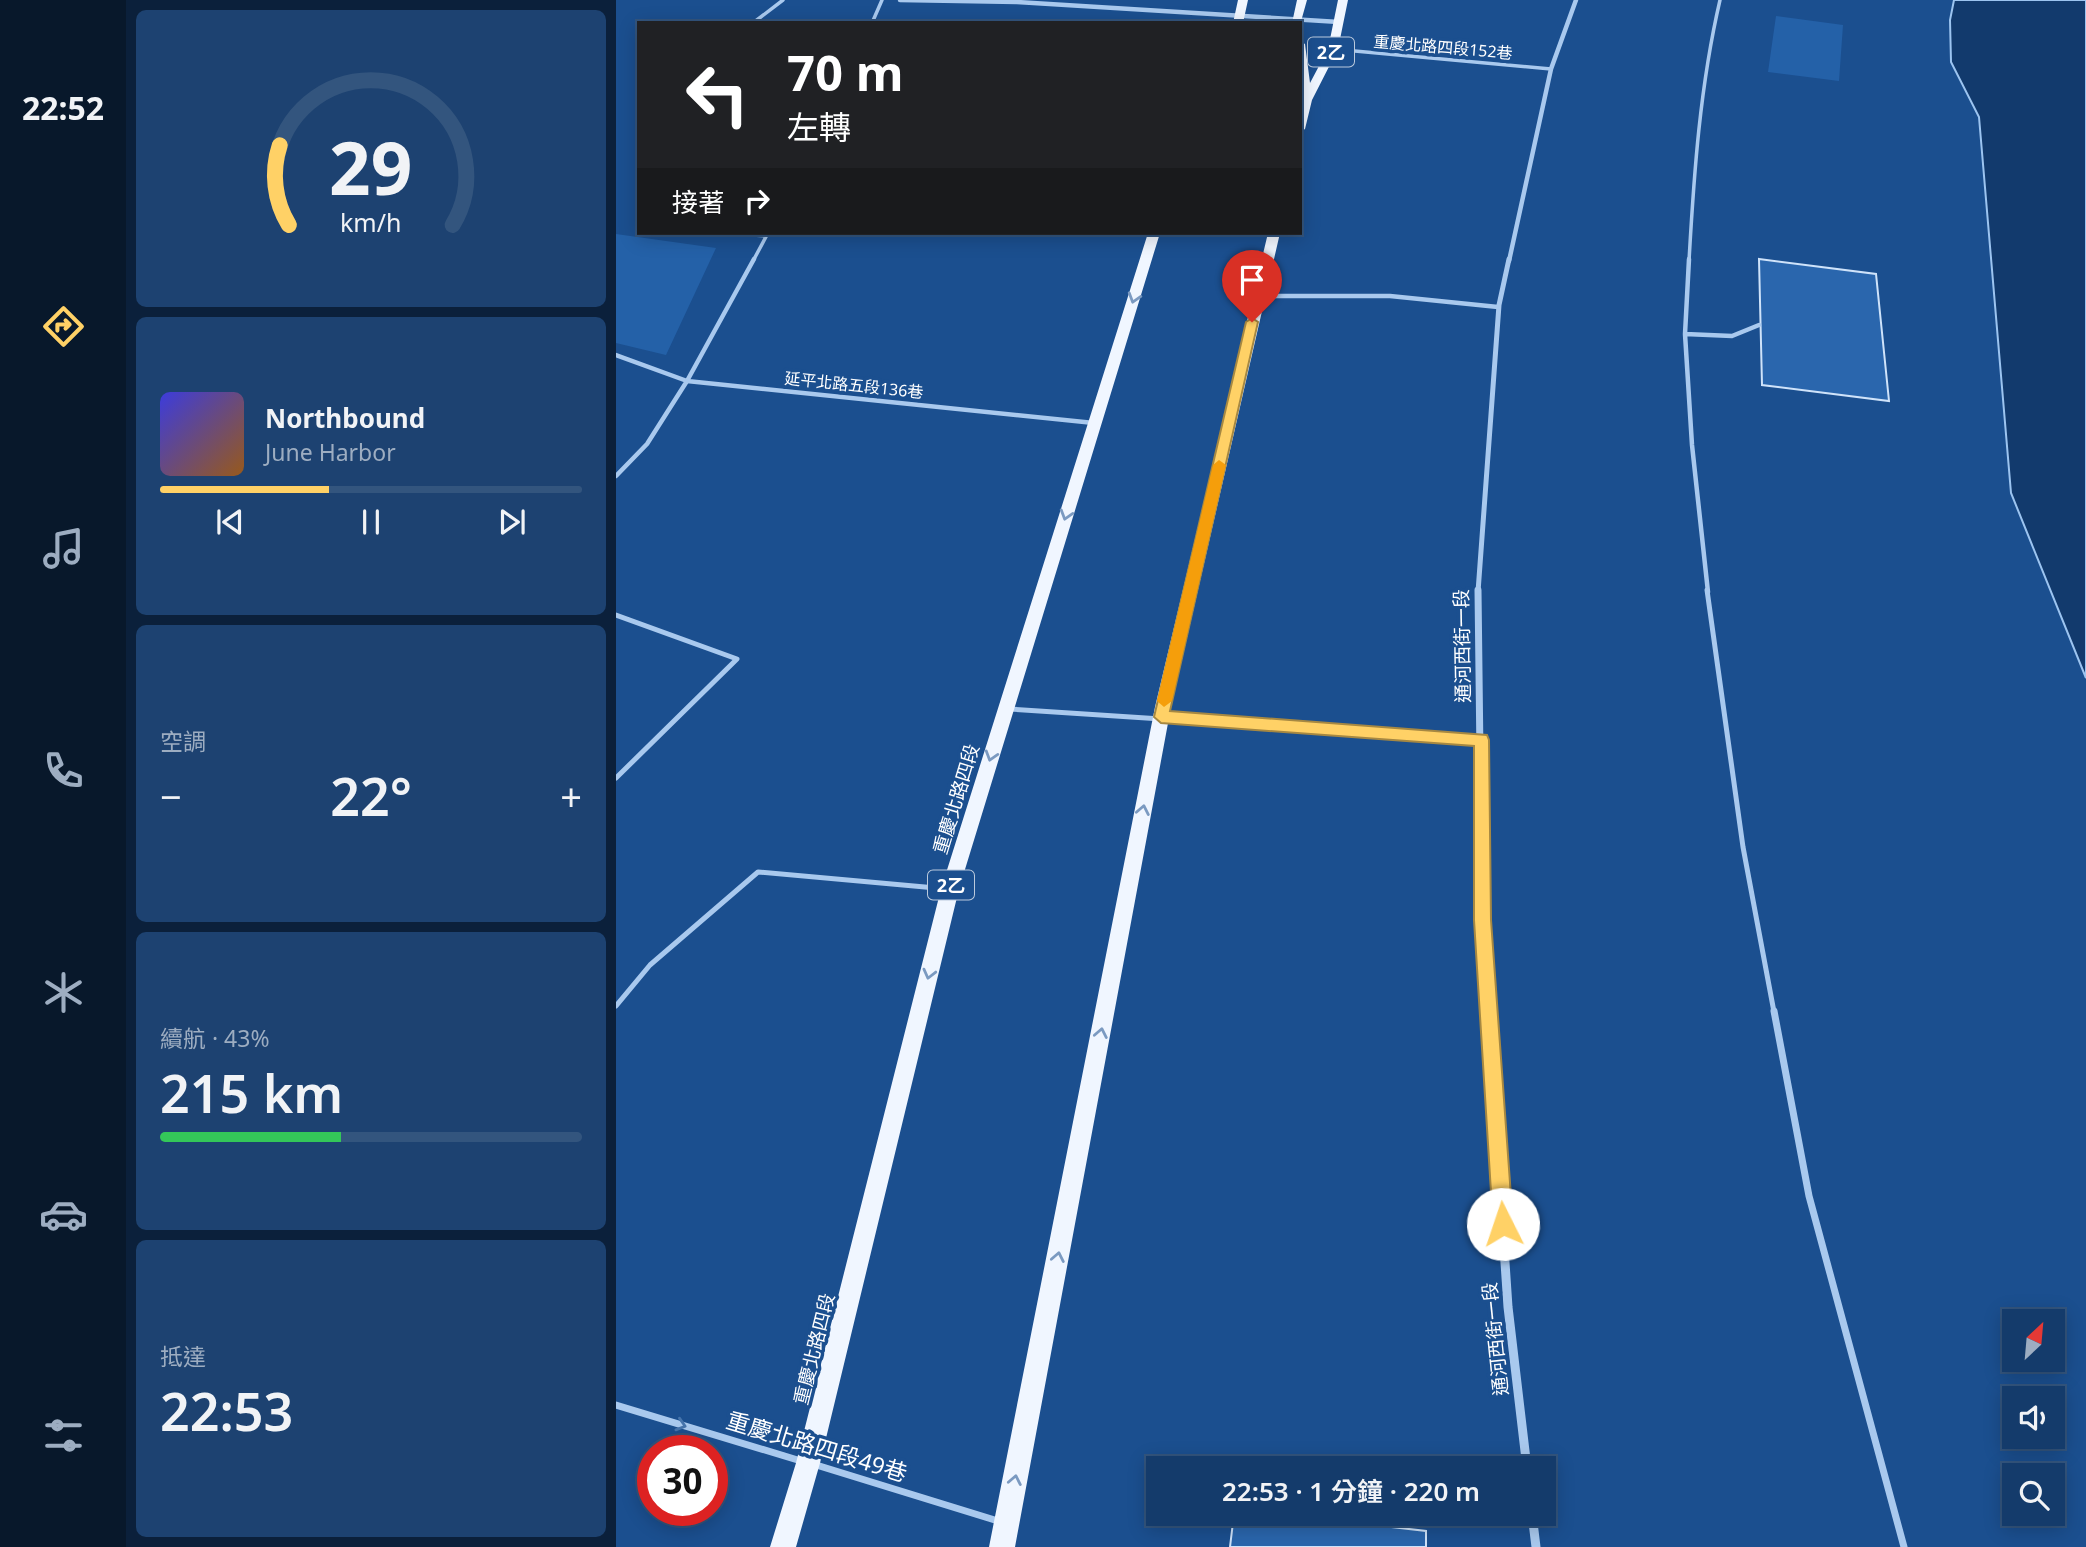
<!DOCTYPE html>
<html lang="zh-TW">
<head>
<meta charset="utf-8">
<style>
	:root { --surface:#143b6b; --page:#1d4271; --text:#f1f3f6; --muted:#9dadc1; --line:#33557e; --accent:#ffd166 }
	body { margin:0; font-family:"Noto Sans","Noto Sans TC",sans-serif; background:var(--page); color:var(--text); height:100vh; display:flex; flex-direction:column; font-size:26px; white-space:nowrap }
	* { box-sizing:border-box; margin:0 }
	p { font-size:23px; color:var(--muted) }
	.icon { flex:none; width:38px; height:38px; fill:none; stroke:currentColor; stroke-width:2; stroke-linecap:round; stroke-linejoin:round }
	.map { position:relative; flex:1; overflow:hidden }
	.drawer { display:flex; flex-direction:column; gap:10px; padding:10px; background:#0b203b; width:490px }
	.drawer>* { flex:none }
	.banner { position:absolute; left:21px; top:21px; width:665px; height:214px; border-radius:0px; box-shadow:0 4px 18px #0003,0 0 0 2px var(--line); background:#202124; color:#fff; overflow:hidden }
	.needle { width:46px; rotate:26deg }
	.fabs { position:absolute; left:1386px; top:1309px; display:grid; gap:14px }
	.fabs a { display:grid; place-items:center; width:63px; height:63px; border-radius:0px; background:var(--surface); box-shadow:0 4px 18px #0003,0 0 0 2px var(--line); font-size:35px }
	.speed { position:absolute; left:21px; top:1435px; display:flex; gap:14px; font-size:35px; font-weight:700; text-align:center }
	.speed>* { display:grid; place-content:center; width:91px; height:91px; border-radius:50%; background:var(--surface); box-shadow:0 4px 18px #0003,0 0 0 2px var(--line); line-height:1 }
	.speed .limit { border:10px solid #d22; background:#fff; color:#111 }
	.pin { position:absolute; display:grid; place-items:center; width:60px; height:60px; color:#fff; margin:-72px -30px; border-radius:50% 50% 50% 0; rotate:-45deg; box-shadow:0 0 7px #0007 }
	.pin .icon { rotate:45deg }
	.me { position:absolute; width:77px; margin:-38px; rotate:356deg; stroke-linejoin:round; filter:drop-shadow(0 0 5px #0008) }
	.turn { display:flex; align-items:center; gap:24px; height:147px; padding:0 35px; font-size:32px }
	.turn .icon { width:91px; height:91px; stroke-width:2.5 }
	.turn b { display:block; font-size:49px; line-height:60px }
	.then { display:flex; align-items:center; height:66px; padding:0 35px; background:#0003; gap:14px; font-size:26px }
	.big { font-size:52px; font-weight:600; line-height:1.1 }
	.drawer .widget { flex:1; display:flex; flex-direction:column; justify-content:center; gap:10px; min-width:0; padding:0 24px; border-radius:10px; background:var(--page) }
	.drawer .dial { align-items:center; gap:0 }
	.dial svg { height:182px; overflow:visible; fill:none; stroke:var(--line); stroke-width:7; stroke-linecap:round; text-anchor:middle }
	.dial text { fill:var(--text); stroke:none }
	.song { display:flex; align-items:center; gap:21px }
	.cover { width:84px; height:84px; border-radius:10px; background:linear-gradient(135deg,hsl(240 70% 55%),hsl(30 70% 35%)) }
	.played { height:7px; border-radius:4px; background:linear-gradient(90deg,var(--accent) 40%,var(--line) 40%) }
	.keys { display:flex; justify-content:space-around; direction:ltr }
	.heat { display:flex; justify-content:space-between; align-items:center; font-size:38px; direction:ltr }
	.charge { height:10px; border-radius:5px; background:linear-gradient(90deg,#34c759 43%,var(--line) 0) }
	.trip { position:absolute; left:530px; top:1456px; width:410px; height:70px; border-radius:0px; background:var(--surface); box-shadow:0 4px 18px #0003,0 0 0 2px var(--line); font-weight:600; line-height:70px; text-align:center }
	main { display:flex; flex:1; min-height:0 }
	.tabs { display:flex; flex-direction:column; width:126px; justify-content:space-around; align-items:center; background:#08182b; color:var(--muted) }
	.tabs .icon { width:49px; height:49px }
	.tabs .current { color:var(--accent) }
	.tabs b { font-size:32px; color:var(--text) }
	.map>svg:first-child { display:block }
	.green { fill:#2461a8 }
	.water { fill:#123a6d; stroke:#9cc4f0; stroke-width:2 }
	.building { fill:#2a66ad; stroke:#cfe3fa; stroke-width:2 }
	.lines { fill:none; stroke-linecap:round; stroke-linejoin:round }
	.lane-far3 { stroke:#a9c9ee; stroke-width:3.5 }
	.lane-far2 { stroke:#a9c9ee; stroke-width:4.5 }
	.lane-far1 { stroke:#a9c9ee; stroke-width:5 }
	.lane { stroke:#a9c9ee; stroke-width:7 }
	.street-far3 { stroke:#a9c9ee; stroke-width:4.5 }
	.street-far2 { stroke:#a9c9ee; stroke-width:5 }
	.street-far1 { stroke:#a9c9ee; stroke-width:7 }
	.street { stroke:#a9c9ee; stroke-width:9 }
	.primary { fill:#f0f6ff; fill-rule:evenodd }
	.oneway { stroke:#7b9ac1 }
	.oneway2 { stroke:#4674ac }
	.route { fill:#ffd166; stroke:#a68842; stroke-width:2 }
	.slow { fill:#f59e0b }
	.labels { text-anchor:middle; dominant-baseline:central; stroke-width:7; stroke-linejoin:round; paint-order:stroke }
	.far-street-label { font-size:16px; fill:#fff; stroke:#1b4f8f }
	.shield { fill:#1b4f8f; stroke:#bbcadd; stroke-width:2 }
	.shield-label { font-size:18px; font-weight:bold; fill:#fff }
	.street-label { font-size:19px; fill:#fff; stroke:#1b4f8f }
	.near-street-label { font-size:23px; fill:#fff; stroke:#1b4f8f }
</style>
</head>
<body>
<main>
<nav class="tabs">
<b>22:52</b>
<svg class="icon current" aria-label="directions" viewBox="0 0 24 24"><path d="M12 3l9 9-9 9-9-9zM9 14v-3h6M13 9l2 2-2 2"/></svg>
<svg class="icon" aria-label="music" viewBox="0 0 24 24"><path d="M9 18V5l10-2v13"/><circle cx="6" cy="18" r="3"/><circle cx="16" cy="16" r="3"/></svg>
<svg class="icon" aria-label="phone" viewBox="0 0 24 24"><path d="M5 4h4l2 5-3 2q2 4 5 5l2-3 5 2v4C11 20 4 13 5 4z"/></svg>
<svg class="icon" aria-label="climate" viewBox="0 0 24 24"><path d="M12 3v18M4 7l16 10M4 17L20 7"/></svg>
<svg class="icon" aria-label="car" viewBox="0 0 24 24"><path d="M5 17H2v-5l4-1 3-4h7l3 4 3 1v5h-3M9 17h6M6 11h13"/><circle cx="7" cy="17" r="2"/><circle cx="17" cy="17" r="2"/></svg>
<svg class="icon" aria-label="filters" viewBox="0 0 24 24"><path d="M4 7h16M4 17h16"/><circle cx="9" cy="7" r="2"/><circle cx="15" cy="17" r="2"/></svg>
</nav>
<section class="drawer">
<div class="widget dial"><svg viewBox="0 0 100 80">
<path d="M14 69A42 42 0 1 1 86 69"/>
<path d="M14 69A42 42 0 0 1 10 34" stroke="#ffd166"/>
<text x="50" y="56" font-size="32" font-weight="700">29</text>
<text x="50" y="72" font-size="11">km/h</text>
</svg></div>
<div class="widget">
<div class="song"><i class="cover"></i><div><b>Northbound</b><p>June Harbor</p></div></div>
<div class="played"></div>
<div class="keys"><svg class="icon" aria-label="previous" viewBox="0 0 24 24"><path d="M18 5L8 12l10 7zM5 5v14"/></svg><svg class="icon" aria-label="pause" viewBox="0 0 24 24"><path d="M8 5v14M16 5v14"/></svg><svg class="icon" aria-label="next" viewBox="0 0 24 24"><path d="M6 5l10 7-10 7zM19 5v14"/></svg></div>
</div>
<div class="widget"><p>空調</p>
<div class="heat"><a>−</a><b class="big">22°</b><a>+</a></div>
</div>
<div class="widget"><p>續航 · 43%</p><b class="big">215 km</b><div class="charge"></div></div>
<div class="widget"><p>抵達</p><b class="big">22:53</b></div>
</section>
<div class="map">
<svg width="1470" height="1547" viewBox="0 0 1470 1547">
	<rect width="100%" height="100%" fill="#1b4f8f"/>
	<path class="green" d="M 1160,16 L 1227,25 L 1223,81 L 1152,72 Z
		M 0,234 L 100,248 L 50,355 L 0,343 Z"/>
	<path class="water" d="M 1338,0 L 1470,0 L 1470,678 L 1395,493 L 1363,117 L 1335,62 L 1334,20 Z"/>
	<path class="building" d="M 1143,259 L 1260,274 L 1273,401 L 1146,385 Z
		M 618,1514 L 662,1514 L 810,1531 L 810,1547 L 614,1547 Z"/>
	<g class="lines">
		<path class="lane-far3" d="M 137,23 L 167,0
			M 256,23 L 266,0
			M 717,49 L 935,69
			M 107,233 L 150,236
			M 137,261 L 152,233
			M 1073,261 C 1078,173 1084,86 1104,0"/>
		<path class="lane-far2" d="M 1073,259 L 1069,334 L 1076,445 L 1092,592
			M 645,296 L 774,296 L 882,307
			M 1069,334 L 1116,336 L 1143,325
			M 0,355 L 71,381 L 478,423
			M 0,476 L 31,444 L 71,381 L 138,259"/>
		<path class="lane-far1" d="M 1091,590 L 1127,847 L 1158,1012
			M 0,615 L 121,659 L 0,778
			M 394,709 L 865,740
			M 0,1006 L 34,965 L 142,872 L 331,889"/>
		<path class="lane" d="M 1158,1011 L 1193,1196 L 1288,1547
			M 0,1405 L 185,1461
			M 197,1464 L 382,1521"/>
		<path class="street-far3" d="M 284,0 L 401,2 L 723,22
			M 893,261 L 935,69 L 960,0"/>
		<path class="street-far2" d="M 862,592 L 883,305 L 893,259"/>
		<path class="street-far1" d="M 862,590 L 866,920 L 872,1012"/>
		<path class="street" d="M 872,1011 L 892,1307 L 911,1468
			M 916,1514 L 920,1547"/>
		<path class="primary" d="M 622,0 L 632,0 L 627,23 L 617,23 Z
			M 681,0 L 691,0 L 684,25 L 684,23 L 676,23 Z
			M 722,0 L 732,0 L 722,49 L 696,100 L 689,129 L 684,132 L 684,41 L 689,44 L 694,83 L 712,49 Z
			M 532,233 L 544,233 L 343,889 L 204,1463 L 180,1547 L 154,1547 L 180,1463 L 325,889 Z
			M 652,233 L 664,233 L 555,707 L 399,1547 L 373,1547 L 539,707 Z"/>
	</g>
	<defs><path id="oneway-chevron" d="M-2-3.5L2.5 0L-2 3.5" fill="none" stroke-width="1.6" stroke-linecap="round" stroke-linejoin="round" transform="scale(1.75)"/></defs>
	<g class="oneway">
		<use href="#oneway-chevron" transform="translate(518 298) rotate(107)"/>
		<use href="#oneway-chevron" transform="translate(450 515) rotate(107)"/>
		<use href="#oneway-chevron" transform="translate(375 756) rotate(107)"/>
		<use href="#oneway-chevron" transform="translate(527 810) rotate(-79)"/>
		<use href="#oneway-chevron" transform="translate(313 974) rotate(104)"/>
		<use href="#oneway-chevron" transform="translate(485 1033) rotate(-79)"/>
		<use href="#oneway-chevron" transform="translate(442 1257) rotate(-79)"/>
		<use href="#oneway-chevron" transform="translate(399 1480) rotate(-79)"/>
	</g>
	<use class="oneway2" href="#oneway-chevron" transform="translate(65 1425) rotate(17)"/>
	<path class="route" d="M 636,318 L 642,322 L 554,711 L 871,735 L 873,740 L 875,920 L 897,1224 L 894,1231 L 887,1234 L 879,1231 L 877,1224 L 858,920 L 858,746 L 545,723 L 538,717 L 630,322 Z"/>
	<path class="slow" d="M 603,460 L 610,465 L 556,701 L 548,707 L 541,701 L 597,465 Z"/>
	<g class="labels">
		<g class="far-street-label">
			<text transform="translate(827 47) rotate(5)">重慶北路四段152巷</text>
			<text transform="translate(238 385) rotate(6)">延平北路五段136巷</text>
		</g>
		<g class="shield">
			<rect x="692" y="37.5" width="46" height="29" rx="5"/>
			<rect x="312" y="870.5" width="46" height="29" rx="5"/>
		</g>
		<g class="shield-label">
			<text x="715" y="52">2乙</text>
			<text x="335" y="885">2乙</text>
		</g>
		<g class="street-label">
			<text transform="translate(846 646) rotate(-91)">通河西街一段</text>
			<text transform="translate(340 799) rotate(-73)">重慶北路四段</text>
			<text transform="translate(879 1339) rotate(-96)">通河西街一段</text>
			<text transform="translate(198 1349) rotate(-76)">重慶北路四段</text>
		</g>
		<g class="near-street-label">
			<text transform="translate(201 1446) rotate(17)">重慶北路四段49巷</text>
		</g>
	</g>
</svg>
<div class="fabs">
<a><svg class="needle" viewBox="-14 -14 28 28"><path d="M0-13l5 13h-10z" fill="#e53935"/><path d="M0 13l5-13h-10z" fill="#9dadc1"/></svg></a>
<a><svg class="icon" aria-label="sound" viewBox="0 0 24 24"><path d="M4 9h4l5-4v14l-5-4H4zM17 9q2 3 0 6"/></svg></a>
<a><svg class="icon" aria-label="search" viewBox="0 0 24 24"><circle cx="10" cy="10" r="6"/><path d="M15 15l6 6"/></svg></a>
</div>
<div class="speed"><div class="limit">30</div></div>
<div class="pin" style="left:636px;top:322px;background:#d93025"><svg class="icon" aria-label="arrive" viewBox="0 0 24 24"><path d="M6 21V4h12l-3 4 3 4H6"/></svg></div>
<svg class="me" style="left:887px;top:1224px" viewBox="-20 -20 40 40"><circle r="19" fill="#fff"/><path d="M0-13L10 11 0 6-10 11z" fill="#ffd166"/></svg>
<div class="trip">22:53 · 1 分鐘 · 220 m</div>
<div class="banner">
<div class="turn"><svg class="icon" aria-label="left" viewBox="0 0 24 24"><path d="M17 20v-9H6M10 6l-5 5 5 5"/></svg><div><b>70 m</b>左轉</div></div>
<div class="then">接著<svg class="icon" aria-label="right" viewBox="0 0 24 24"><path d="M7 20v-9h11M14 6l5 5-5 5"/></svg></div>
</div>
</div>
</main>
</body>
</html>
